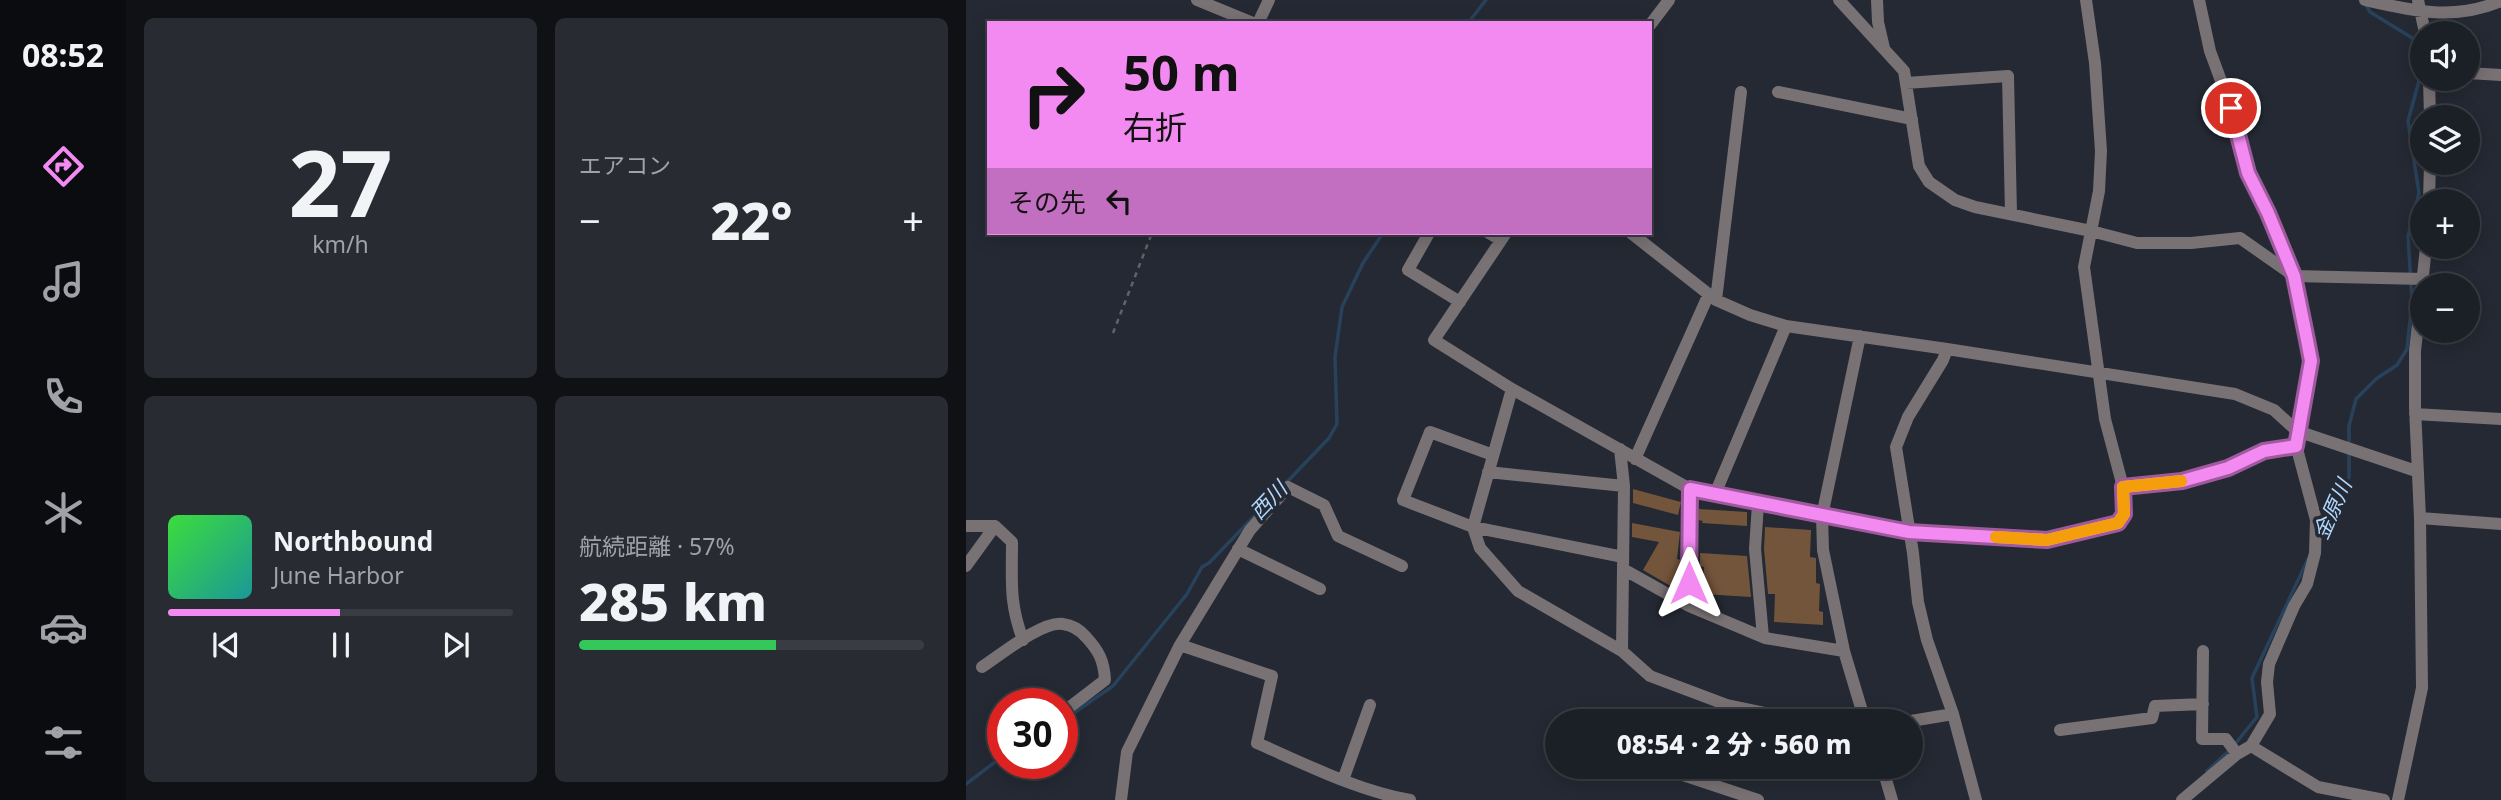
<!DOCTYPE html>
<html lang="ja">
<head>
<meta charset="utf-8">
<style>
	:root { --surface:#1b1f26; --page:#282c32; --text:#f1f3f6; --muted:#a0a2a7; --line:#393d43; --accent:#f38af2 }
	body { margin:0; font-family:"Noto Sans","Noto Sans JP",sans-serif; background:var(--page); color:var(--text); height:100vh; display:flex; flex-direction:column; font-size:26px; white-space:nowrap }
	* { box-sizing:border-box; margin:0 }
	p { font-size:23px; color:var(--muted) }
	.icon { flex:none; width:38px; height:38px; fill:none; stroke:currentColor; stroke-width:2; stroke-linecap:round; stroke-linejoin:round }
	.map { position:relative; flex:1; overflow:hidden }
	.panel { display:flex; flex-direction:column; gap:18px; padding:18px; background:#0f1115; width:840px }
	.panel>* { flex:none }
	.guide { position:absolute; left:21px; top:21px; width:665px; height:214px; border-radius:0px; box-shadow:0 4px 18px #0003,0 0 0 2px var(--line); background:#f38af2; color:#111; overflow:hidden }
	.tools { position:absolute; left:1444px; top:21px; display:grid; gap:14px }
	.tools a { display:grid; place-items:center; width:70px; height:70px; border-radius:50%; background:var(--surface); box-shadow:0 4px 18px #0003,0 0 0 2px var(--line); font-size:35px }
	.speed { position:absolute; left:21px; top:688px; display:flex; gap:14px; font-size:35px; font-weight:700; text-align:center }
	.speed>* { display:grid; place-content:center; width:91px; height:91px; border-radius:50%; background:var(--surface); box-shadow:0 4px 18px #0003,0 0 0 2px var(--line); line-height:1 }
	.speed .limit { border:10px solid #d22; background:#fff; color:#111 }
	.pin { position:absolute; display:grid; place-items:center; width:60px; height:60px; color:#fff; margin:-30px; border:4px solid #fff; border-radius:50%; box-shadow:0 2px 7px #0007 }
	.me { position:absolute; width:77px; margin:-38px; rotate:0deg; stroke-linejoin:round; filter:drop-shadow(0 0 5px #0008) }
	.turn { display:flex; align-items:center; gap:24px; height:147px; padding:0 21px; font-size:32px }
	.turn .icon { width:91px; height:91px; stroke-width:2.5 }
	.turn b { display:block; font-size:49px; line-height:60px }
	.then { display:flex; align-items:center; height:66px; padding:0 21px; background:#0003; gap:14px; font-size:26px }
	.big { font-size:52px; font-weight:800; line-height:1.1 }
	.panel .widget { flex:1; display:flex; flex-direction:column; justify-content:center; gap:10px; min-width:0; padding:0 24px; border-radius:10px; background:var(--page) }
	.panel .dial { align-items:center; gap:0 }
	.dial b { font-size:91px; line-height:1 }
	.song { display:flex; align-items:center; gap:21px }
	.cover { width:84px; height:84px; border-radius:10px; background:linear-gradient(135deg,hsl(120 70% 55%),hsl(180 70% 35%)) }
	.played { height:7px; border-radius:4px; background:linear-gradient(90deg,var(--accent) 50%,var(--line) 50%) }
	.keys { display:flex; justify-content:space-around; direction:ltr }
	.heat { display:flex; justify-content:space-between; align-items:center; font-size:38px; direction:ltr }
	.charge { height:10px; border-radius:5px; background:linear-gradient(90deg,#34c759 57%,var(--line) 0) }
	.panel .tiles { flex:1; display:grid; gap:18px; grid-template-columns:repeat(2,1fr) }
	.trip { position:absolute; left:579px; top:709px; width:378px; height:70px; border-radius:35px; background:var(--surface); box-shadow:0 4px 18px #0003,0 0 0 2px var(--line); font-weight:800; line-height:70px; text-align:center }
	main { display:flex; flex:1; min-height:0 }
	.tabs { display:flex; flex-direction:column; width:126px; justify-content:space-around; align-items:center; background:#0b0c0f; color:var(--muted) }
	.tabs .icon { width:49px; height:49px }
	.tabs .current { color:var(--accent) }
	.tabs b { font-size:32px; color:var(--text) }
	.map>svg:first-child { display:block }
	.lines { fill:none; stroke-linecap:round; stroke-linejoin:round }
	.stream { stroke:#28425c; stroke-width:3.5 }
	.building { fill:#73553b }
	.path { stroke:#5f636c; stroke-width:2.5; stroke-dasharray:5 5; stroke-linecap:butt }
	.minor { stroke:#797274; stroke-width:12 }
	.route-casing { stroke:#9e5a9d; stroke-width:18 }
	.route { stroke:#f38af2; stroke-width:12 }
	.slow { stroke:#f59e0b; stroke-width:12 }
	.labels { text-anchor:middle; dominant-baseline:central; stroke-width:7; stroke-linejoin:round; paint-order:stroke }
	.water-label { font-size:21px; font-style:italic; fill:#b1d8ff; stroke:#242933 }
</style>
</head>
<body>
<main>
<nav class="tabs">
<b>08:52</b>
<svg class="icon current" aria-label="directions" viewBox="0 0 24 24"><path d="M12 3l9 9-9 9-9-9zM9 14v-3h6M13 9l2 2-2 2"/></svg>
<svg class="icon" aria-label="music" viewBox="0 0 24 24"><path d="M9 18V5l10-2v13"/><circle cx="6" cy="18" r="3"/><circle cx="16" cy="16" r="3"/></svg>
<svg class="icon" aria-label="phone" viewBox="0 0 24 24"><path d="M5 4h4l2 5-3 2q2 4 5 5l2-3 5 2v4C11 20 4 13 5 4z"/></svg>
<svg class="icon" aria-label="climate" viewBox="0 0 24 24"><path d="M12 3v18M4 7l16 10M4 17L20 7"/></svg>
<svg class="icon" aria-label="car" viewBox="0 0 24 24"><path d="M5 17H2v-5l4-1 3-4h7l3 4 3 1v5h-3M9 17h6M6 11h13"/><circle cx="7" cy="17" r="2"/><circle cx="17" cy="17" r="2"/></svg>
<svg class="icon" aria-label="filters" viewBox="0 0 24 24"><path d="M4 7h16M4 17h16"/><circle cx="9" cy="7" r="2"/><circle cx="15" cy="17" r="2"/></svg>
</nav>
<section class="panel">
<div class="tiles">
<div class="widget dial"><b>27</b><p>km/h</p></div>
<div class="widget"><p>エアコン</p>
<div class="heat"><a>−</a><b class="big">22°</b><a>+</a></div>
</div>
<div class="widget">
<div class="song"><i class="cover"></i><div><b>Northbound</b><p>June Harbor</p></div></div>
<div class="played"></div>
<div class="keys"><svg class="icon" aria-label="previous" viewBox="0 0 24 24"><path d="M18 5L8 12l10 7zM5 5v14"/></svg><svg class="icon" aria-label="pause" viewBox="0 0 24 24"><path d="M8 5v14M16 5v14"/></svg><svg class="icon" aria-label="next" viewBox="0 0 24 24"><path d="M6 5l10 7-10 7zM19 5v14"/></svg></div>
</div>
<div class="widget"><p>航続距離 · 57%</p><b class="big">285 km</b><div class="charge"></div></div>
</div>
</section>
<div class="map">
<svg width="1535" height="800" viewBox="0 0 1535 800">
	<rect width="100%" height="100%" fill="#242933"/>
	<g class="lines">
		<path class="stream" d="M 1400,5 L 1404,12 L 1456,44
			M 502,23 L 520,0
			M 320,483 L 363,438 L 371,424 L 369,357 L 376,307 L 397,263 L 417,233
			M 1355,534 L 1383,477 L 1383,426 L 1390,399 L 1410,379 L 1431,365 L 1441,349 L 1446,301 L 1442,236 L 1453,193 L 1442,121 L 1456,70
			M 96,721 L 147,686 L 221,594 L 236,567 L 243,563 L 298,506
			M 1269,744 L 1291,717 L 1286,678 L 1342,559
			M 1241,771 L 1264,750
			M 0,784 L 37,756"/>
	</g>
	<path class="building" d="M 667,489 L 715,502 L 712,515 L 667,503 Z
		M 733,509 L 781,512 L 781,526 L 736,523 L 737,521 L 732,520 Z
		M 666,523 L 714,532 L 711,559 L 715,560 L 715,574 L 708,588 L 677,570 L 693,542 L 666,537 Z
		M 799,527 L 845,530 L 844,557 L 850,558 L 850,583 L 854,584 L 853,611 L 857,612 L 857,625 L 808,622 L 809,594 L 802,594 L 798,549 Z
		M 734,553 L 781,556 L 785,597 L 737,594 L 738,567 L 734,566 Z"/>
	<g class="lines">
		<path class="path" d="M 147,333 L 186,233"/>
		<path class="minor" d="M 231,0 L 287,23
			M 873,0 L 938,71 L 953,166 L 963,182 L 989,200 L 1009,207 L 1125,231 L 1171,243 L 1225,243 L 1274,238 L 1328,276 L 1457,279
			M 911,0 L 912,22 L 918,48
			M 1120,0 L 1129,63 L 1135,151 L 1133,191 L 1118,267 L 1139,419 L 1157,487 L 1216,481 L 1262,468 L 1298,451 L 1330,445
			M 1399,0 C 1447,11 1488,21 1535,1
			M 1452,0 L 1459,33
			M 292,23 L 303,0
			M 684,25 L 703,0
			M 1502,73 L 1535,75
			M 1463,79 L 1464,117
			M 940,83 L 1042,76 L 1045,214
			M 812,92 L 946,119
			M 1463,201 L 1464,163
			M 463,233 L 442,270 L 494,302
			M 523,233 L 535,240
			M 540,233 L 468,340 L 546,389 L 724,489 L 943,532 L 1081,540 L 1152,523 L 1158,514 L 1157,487
			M 665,233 L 750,300 L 784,315 L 820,326 L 981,349 L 1269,394 L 1308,410 L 1331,431 L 1450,471
			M 1456,285 L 1460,247
			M 750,300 L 775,92
			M 894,336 L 856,516 L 857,550 L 878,651 L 899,721
			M 981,349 L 977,360 L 942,417 L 930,447 L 947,553 L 952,602 L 961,640 L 987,714 L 1010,800
			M 546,389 L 507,527 L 514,548 L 552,591 L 656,651 L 684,676 L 761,705 L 837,721
			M 1449,414 L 1535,419
			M 654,449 L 658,486 L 656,651
			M 527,455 L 464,432 L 437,500 L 507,527 L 657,557
			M 669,459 L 742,296
			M 522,472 L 658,486
			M 749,494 L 820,326
			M 792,504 L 789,549 L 797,637
			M 1454,518 L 1535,524
			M 0,526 L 29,526 L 46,542 C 46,582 43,602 57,640
			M 272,549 L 354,589
			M 0,566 L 29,526
			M 657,569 L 723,606 L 799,638 L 878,651
			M 723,606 L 724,489
			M 214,645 L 306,676 L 291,743 C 341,765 390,790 444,800
			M 1237,651 L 1236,739 L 1260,739 L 1271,754
			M 16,667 C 33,656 77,620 97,624 C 105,625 114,630 120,637 C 133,651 138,661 139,680 L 96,713
			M 945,721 L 987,714
			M 1094,730 L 1186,718 L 1189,706 L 1237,704
			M 1285,746 L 1352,787 L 1418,800
			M 705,766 L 714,774 L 792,800
			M 916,766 L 926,800
			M 377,780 L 404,705
			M 155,800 L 161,752 L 214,645 L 284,530 L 322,487 L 358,505 L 372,536 L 436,566
			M 1216,800 L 1271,754 L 1285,746 L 1304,714 L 1301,682 L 1303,664 L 1328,606 L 1341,584 L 1349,553 L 1350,520 L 1330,445 L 1345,361 L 1328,276 L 1302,213 L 1282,173 L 1265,108 L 1244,51 L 1233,0
			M 1432,800 L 1456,688 L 1454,518 L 1449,408 L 1449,351 L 1456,288"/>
	</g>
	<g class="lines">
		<defs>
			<path id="route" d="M 723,583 L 724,489 L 943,532 L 1081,540 L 1152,523 L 1158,514 L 1157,487 L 1216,481 L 1262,468 L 1298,451 L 1330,446 L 1345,361 L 1341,340 L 1328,276 L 1302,213 L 1282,173 L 1265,108"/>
		</defs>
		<use href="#route" class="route-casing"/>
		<use href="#route" class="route"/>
		<path class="slow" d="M 1030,537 L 1081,540 L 1152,523 L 1158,514 L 1157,487 L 1215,481"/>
	</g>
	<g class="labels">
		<g class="water-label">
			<text transform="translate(302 500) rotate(-46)">西川</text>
			<text transform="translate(1366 509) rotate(-66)">金原川</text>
		</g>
	</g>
</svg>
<div class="tools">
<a><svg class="icon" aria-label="sound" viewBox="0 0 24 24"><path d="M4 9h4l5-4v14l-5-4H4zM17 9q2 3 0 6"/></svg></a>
<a><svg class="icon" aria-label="layers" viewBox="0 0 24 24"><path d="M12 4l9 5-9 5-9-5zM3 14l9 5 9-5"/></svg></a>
<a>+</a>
<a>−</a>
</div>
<div class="speed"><div class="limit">30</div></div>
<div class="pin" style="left:1265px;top:108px;background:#d93025"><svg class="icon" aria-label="arrive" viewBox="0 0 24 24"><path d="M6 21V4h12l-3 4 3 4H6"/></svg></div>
<svg class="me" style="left:723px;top:583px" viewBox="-20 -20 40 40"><path d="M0-17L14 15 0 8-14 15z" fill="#f38af2" stroke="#fff" stroke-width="4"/></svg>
<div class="trip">08:54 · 2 分 · 560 m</div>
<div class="guide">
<div class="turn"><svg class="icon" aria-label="right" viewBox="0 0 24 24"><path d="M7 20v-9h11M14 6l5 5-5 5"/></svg><div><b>50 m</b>右折</div></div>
<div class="then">その先<svg class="icon" aria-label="left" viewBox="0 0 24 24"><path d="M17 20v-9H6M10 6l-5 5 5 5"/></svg></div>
</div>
</div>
</main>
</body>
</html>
